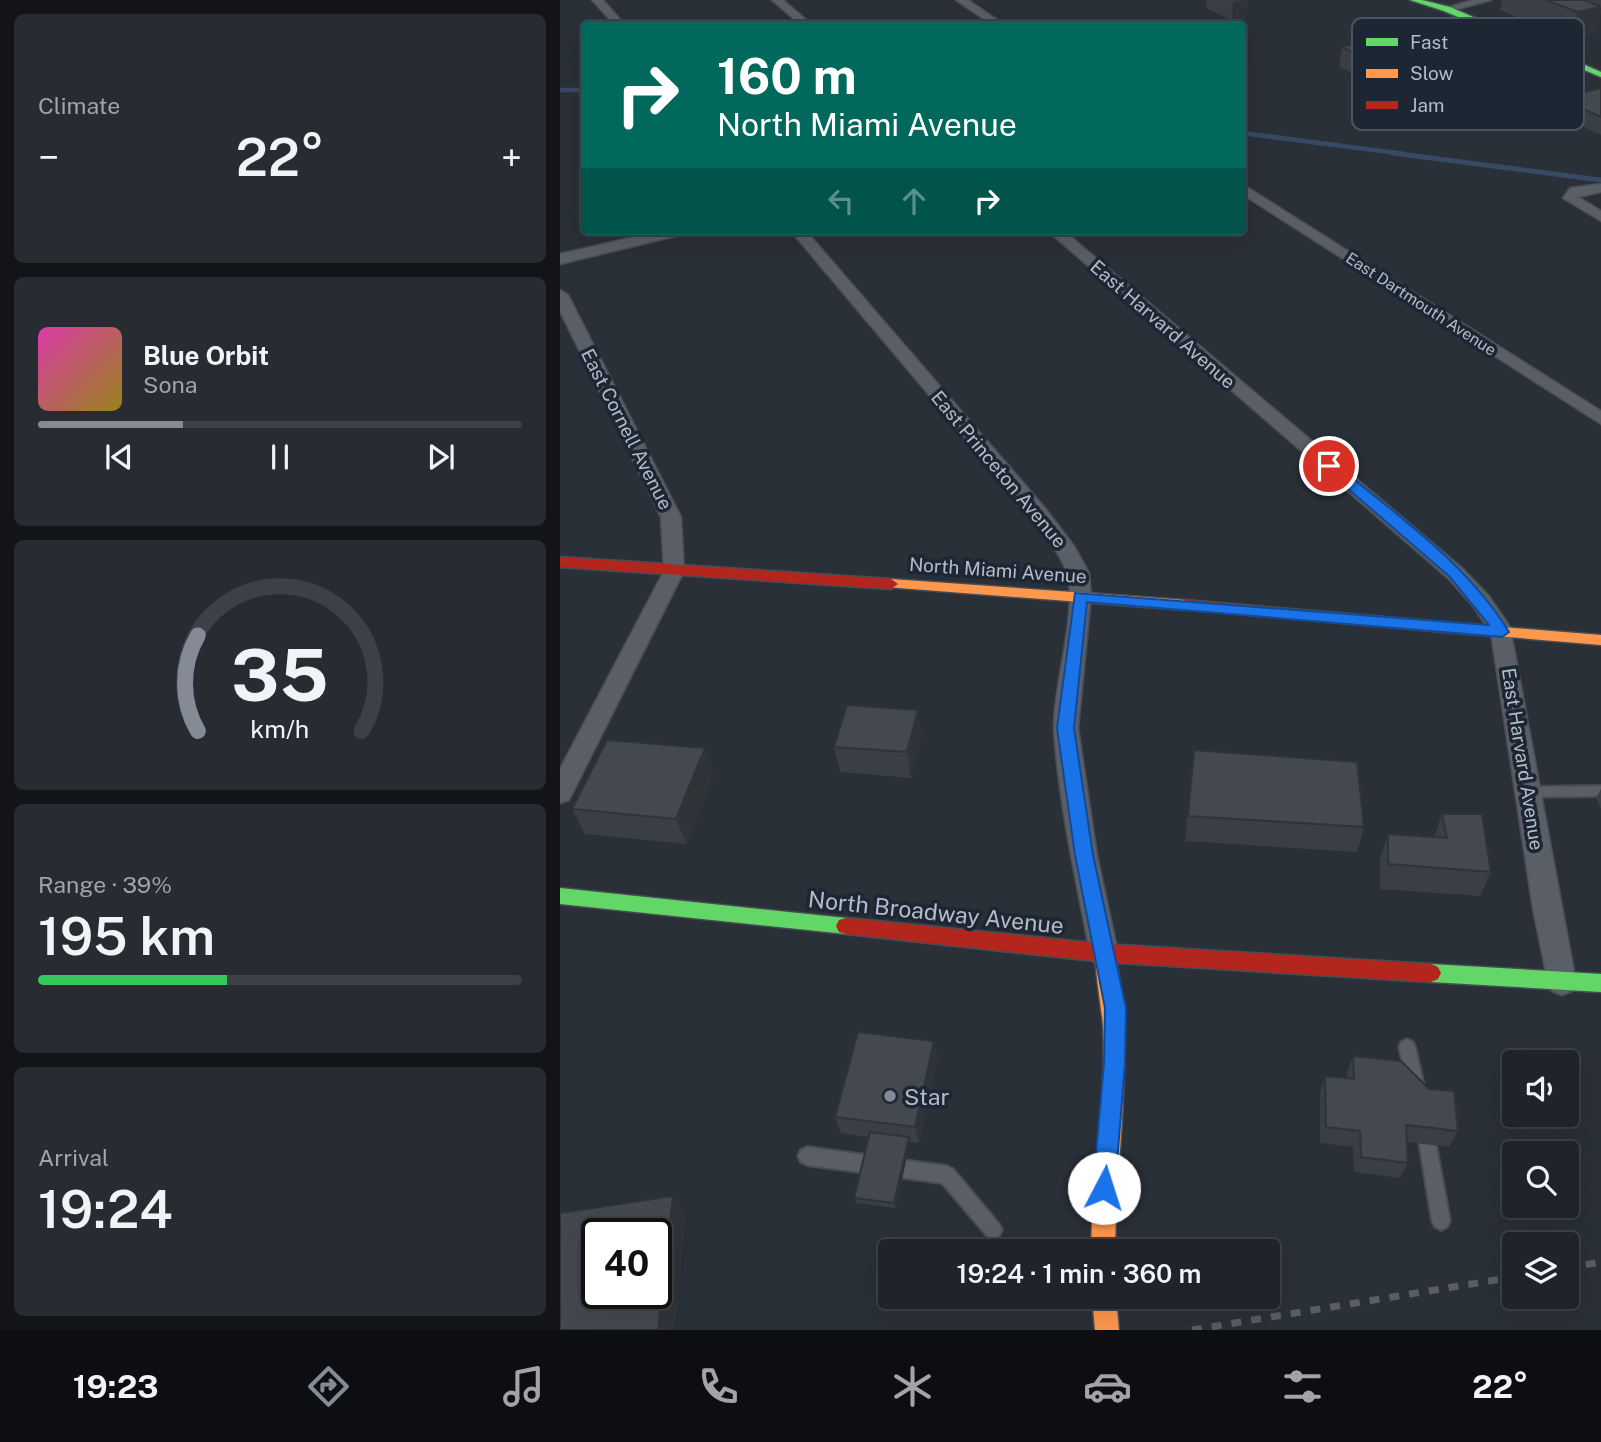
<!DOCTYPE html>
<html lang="en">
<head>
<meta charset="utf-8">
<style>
	:root { --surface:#20242a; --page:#282c32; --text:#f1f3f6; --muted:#a2a4a8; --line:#3d4147; --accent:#848b96 }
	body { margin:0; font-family:"Public Sans",sans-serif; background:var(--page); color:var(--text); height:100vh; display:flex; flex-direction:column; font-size:26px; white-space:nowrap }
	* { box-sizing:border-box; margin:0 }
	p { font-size:23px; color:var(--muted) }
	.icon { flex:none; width:38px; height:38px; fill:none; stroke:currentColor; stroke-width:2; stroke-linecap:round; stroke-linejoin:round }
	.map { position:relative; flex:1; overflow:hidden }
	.drawer { display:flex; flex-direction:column; gap:14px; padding:14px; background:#121417; width:560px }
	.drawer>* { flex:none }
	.hud { position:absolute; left:21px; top:21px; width:665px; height:214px; border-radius:7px; box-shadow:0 7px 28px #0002,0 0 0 2px var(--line); background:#00695c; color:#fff; overflow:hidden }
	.controls { position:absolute; left:942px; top:1050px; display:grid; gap:14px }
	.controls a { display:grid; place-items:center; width:77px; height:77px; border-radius:7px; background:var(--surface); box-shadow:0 7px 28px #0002,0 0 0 2px var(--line); font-size:35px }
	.speed { position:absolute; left:21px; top:1218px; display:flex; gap:14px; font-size:35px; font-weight:700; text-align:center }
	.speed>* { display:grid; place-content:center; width:91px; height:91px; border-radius:50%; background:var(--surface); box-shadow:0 7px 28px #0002,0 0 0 2px var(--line); line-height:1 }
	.speed .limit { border:4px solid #111; border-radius:10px; background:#fff; color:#111 }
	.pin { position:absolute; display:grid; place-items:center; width:60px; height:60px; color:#fff; margin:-30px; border:4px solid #fff; border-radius:50%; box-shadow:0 2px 7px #0007 }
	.me { position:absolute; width:77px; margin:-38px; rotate:5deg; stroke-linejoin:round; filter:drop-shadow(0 0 5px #0008) }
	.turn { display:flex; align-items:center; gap:24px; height:147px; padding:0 21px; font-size:32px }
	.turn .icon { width:91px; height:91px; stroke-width:2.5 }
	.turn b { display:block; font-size:49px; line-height:60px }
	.lanes { display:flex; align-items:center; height:66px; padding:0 21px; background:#0003; justify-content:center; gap:35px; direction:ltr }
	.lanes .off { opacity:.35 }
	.big { font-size:52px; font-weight:600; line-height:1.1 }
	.drawer .card { flex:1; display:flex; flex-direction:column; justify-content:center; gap:10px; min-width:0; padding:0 24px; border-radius:10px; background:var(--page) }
	.drawer .dial { align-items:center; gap:0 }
	.dial svg { height:182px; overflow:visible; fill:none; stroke:var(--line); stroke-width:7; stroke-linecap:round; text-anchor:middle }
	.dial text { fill:var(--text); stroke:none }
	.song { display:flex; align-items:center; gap:21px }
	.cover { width:84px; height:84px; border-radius:10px; background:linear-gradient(135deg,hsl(320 70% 55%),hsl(50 70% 35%)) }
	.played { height:7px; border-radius:4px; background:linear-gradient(90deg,var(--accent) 30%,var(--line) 30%) }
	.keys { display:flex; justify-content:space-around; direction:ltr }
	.heat { display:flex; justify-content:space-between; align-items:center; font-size:38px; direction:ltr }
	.charge { height:10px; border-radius:5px; background:linear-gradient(90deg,#34c759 39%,var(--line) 0) }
	.trip { position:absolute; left:318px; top:1239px; width:402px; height:70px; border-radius:7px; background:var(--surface); box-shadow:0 7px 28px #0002,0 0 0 2px var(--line); font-weight:600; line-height:70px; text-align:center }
	.dock { display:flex; height:112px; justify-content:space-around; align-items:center; background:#0d0e11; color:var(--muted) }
	.dock .icon { width:49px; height:49px }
	.dock .active { color:var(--accent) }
	.dock b { font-size:32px; color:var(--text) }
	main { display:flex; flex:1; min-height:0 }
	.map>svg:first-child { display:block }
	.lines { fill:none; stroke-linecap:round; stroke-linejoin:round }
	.stream-far1 { stroke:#384963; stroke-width:4.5 }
	.stream { stroke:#384963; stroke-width:5 }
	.lane-casing { stroke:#484c53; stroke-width:4 }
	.street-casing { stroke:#484c53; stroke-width:3 }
	.fast-casing { stroke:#484c53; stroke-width:3 }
	.slow-casing { stroke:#484c53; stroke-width:3 }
	.jam-casing { stroke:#484c53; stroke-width:3 }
	.lane { fill:#5a5e66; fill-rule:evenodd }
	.street { fill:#5a5e66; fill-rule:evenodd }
	.fast { fill:#63d668; fill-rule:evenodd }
	.slow { fill:#ff974d; fill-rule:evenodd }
	.jam { fill:#b3261e; fill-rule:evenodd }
	.rail { stroke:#595d64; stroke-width:7; stroke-dasharray:10 10; stroke-linecap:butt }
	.wall { fill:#3a3f45 }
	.shaded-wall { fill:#303338 }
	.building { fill:#444950; stroke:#303338; stroke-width:2; fill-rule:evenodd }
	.route { fill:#1a73e8; stroke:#114b97; stroke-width:2 }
	.poi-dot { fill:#848b96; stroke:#1d2633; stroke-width:2.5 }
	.labels { text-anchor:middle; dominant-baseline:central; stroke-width:7; stroke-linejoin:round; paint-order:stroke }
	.far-street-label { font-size:16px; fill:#b4bcc9; stroke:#1d2633 }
	.street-label { font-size:19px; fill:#b4bcc9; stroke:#1d2633 }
	.near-street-label { font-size:23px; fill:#b4bcc9; stroke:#1d2633 }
	.near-poi-label { font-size:23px; fill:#b4bcc9; stroke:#1d2633; text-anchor:start }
	.key { fill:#1d2633; stroke:#4a5360; stroke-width:2 }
	.key-label { font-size:19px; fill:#b4bcc9 }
</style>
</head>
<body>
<main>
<section class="drawer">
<div class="card"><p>Climate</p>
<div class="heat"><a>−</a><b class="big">22°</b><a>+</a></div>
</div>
<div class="card">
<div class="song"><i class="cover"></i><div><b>Blue Orbit</b><p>Sona</p></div></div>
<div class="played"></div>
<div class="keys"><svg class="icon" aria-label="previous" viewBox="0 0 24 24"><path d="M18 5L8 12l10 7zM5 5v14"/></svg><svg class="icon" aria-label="pause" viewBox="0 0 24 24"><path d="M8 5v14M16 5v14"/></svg><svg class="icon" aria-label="next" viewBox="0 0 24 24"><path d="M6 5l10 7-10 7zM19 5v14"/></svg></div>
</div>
<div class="card dial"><svg viewBox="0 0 100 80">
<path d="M14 69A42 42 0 1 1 86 69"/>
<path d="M14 69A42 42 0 0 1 14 27" stroke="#848b96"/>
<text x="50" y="56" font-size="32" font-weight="700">35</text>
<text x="50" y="72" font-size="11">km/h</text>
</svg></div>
<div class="card"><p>Range · 39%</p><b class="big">195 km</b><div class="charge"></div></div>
<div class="card"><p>Arrival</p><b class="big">19:24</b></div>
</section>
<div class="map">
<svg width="1041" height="1330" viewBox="0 0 1041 1330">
	<rect width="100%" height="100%" fill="#2a3038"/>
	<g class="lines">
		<path class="stream-far1" d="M 0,90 L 24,90
			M 682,133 L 845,154"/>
		<path class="stream" d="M 832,153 L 1041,180"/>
		<defs>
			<path id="lane" d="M 1041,786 L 1041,796 L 969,797 L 964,796 L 962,792 L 964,788 L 969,787 Z
				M 847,1039 L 853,1042 L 855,1047 L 865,1090 L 863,1096 L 857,1098 L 851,1096 L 849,1090 L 839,1047 L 841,1042 Z
				M 865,1121 L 871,1123 L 873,1129 L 890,1221 L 887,1227 L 881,1230 L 875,1227 L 872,1221 L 857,1129 L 859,1123 Z
				M 247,1147 L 387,1166 L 393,1169 L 439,1224 L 442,1230 L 439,1236 L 433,1239 L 427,1236 L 382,1183 L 247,1165 L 241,1162 L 238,1156 L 241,1150 Z"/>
			<path id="street" d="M 32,0 L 43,0 L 64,24 L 54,24 Z
				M 212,0 L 223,0 L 251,24 L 240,24 Z
				M 396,0 L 408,0 L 443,24 L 431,24 Z
				M 913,0 L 931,0 L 887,12 L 882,9 Z
				M 682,184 L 1041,411 L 1041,424 L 682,194 Z
				M 1041,184 L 1041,192 L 1018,197 L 1041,211 L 1041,221 L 1003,198 L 1010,188 Z
				M 100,231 L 126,231 L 124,234 L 0,264 L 0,254 Z
				M 231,231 L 246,231 L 485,508 L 514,546 L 529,573 L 531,596 L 518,728 L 537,855 L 558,953 L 554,962 L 544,966 L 534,962 L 530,953 C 516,880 499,805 494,730 C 492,690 520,604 506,570 C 498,550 483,534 471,516 Z
				M 488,231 L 504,231 L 903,569 L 929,596 L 950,627 L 1016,982 L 1012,991 L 1002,995 L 992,991 L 988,982 L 973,909 L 931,633 L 913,606 L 889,579 Z
				M 0,290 L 8,295 L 121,517 L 124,571 L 9,800 L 0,803 L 0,769 L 104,571 L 101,517 L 0,311 Z"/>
			<path id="fast" d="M 850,0 L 862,0 L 890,7 L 1041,72 L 1041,77 L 884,11 Z
				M 0,888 L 286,918 L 293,920 L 296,926 L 293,932 L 286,934 L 0,904 Z
				M 871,964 L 1041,974 L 1041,992 L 871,982 L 864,979 L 861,973 L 864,967 Z"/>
			<path id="slow" d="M 331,579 L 625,600 L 632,605 L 625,610 L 326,587 L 324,584 Z
				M 918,625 L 1041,635 L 1041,645 L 913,634 L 910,630 L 913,626 Z
				M 544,944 L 551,947 C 559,964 560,986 562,1005 C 569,1087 556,1169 555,1251 L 531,1251 C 532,1176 547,1101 543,1026 C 542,1010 532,958 537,947 Z
				M 532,1297 L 556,1297 L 559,1330 L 535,1330 Z"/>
			<path id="jam" d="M 0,557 L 331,579 L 338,584 L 331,589 L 0,567 Z
				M 625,600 L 918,625 L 926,630 L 918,635 L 620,609 L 618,605 Z
				M 286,918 L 544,944 L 871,964 L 878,967 L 881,973 L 878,979 L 871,982 L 544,962 L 286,934 L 279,932 L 276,926 L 279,920 Z"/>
		</defs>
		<use href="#lane" class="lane-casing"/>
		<use href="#street" class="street-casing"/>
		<use href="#fast" class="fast-casing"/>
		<use href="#slow" class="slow-casing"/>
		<use href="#jam" class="jam-casing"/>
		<use href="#lane" class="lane"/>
		<use href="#street" class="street"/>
		<use href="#fast" class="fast"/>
		<use href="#slow" class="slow"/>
		<use href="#jam" class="jam"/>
		<path class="rail" d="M 1006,1268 L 1041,1262
			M 632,1330 L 954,1277"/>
	</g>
	<path class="wall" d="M 647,0 L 688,0 L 686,18 L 672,21 L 646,8 Z
		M 942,0 L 1041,0 L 1041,12 L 1035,33 L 1010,39 L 940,10 Z
		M 782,47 L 824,48 L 821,68 L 794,74 L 779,67 Z
		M 940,88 L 982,91 L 977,111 L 952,117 L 935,108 Z
		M 1041,88 L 1041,135 L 1012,122 L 998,126 L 982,118 L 987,102 Z
		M 362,735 L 351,778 L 280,772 L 274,747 Z
		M 145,748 L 154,774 L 127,844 L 25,834 L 12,809 Z
		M 634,750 L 804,827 L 797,852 L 625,841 Z
		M 1041,789 L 1041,809 L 1036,798 Z
		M 882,814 L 931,872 L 920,896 L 820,889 L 820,859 L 828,834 L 874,837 Z
		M 374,1041 L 377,1058 L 359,1143 L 350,1142 L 336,1208 L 296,1203 L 294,1198 L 308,1137 L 281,1133 L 275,1117 Z
		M 793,1056 L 898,1131 L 889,1147 L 847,1142 L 848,1163 L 840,1178 L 794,1172 L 793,1147 L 760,1143 L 760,1093 L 765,1076 L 787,1079 L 787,1073 Z"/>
	<path class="shaded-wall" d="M 683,0 L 688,0 L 686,18 L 672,21 L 673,2 Z
		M 1041,7 L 1041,12 L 1035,33 L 1010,39 L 1017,12 Z
		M 824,48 L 821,68 L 794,74 L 797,55 Z
		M 982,91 L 977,111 L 952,117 L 957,96 Z
		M 1017,106 L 1012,122 L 998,126 L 1002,109 Z
		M 358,710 L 362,735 L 351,778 L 347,752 Z
		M 145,748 L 154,774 L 127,844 L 116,819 Z
		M 374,1041 L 377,1058 L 359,1143 L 355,1127 Z
		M 349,1137 L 350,1142 L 336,1208 L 334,1203 Z
		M 113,1196 L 126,1215 L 115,1330 L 98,1330 Z"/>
	<path class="building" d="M 986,0 L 1025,0 L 1041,7 L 1017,12 Z
		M 809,41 L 824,48 L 797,55 L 782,47 Z
		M 1041,88 L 1041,117 L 1017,106 L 1002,109 L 987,102 Z
		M 287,705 L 358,710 L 347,752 L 274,747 Z
		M 47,740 L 145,748 L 116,819 L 12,809 Z
		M 634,750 L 797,762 L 804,827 L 628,816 Z
		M 882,814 L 922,814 L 931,872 L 828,864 L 828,834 L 887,838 Z
		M 298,1032 L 374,1041 L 355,1127 L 275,1117 Z
		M 793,1056 L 841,1061 L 869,1089 L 894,1091 L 898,1131 L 846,1125 L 848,1163 L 801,1157 L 800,1131 L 766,1127 L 765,1076 L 794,1079 Z
		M 310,1132 L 349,1137 L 334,1203 L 294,1198 Z
		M 113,1196 L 98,1330 L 0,1330 L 0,1213 ZM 37,1234 L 96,1234 L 96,1293 L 37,1293 Z"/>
	<path class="route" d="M 764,463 L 774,463 C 835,514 907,563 949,632 L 942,637 L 527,602 L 514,728 L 533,855 L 566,1008 L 565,1063 L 555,1188 L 552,1196 L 544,1200 L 536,1196 L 533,1188 L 544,1063 L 545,1008 L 515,855 L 497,728 L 515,593 L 929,625 L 890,577 L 764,468 Z"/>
	<circle class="poi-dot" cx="330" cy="1096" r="7"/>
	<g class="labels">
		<g class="far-street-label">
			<text transform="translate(861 304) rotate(33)">East Dartmouth Avenue</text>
		</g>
		<g class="street-label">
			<text transform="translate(603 324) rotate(41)">East Harvard Avenue</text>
			<text transform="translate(67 429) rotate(63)">East Cornell Avenue</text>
			<text transform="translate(439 469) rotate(50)">East Princeton Avenue</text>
			<text transform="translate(438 570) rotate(4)">North Miami Avenue</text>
			<text transform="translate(963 759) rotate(81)">East Harvard Avenue</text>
		</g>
		<g class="near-street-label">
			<text transform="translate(376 912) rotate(6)">North Broadway Avenue</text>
		</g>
		<g class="near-poi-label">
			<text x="344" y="1096">Star</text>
		</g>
	</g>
	<rect x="792" y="18" width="232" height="112" rx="10" class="key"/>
	<rect x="806" y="38" width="32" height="8" fill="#63d668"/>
	<rect x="806" y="69" width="32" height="9" fill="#ff974d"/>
	<rect x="806" y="101" width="32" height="8" fill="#b3261e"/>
	<g class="key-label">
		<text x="850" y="49">Fast</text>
		<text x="850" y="80">Slow</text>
		<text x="850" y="112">Jam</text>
	</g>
</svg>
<div class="controls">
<a><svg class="icon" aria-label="sound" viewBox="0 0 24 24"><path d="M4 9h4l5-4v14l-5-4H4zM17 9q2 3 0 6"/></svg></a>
<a><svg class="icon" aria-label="search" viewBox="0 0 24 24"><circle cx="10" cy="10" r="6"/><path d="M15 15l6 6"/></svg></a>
<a><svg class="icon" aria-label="layers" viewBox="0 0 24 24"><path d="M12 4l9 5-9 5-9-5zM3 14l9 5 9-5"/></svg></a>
</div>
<div class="speed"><div class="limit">40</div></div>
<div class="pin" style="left:769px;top:466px;background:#d93025"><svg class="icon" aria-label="arrive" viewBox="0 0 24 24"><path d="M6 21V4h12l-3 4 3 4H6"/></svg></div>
<svg class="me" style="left:544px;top:1188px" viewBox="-20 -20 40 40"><circle r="19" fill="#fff"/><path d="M0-13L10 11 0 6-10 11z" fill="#1a73e8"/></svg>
<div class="trip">19:24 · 1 min · 360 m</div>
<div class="hud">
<div class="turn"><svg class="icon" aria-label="right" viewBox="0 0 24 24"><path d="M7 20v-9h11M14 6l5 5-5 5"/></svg><div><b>160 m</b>North Miami Avenue</div></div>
<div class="lanes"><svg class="icon off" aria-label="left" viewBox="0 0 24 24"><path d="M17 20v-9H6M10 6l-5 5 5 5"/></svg><svg class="icon off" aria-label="ahead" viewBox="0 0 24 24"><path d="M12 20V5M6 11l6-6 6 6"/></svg><svg class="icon" aria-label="right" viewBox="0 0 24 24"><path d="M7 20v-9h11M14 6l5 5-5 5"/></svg></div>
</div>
</div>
</main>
<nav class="dock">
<b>19:23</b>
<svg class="icon active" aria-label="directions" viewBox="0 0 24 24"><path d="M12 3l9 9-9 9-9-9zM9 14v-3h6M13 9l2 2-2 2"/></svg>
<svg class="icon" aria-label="music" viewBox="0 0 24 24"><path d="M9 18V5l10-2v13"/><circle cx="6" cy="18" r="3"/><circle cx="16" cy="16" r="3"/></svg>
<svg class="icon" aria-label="phone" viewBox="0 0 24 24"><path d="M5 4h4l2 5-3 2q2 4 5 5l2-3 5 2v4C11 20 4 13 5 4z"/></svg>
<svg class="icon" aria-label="climate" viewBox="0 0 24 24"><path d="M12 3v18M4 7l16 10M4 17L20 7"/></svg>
<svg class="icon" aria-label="car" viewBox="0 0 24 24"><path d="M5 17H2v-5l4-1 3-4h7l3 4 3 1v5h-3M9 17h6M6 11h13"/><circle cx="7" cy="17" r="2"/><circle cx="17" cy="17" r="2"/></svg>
<svg class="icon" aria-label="filters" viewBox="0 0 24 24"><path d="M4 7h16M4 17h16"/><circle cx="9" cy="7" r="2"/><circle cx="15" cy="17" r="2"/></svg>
<b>22°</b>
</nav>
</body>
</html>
